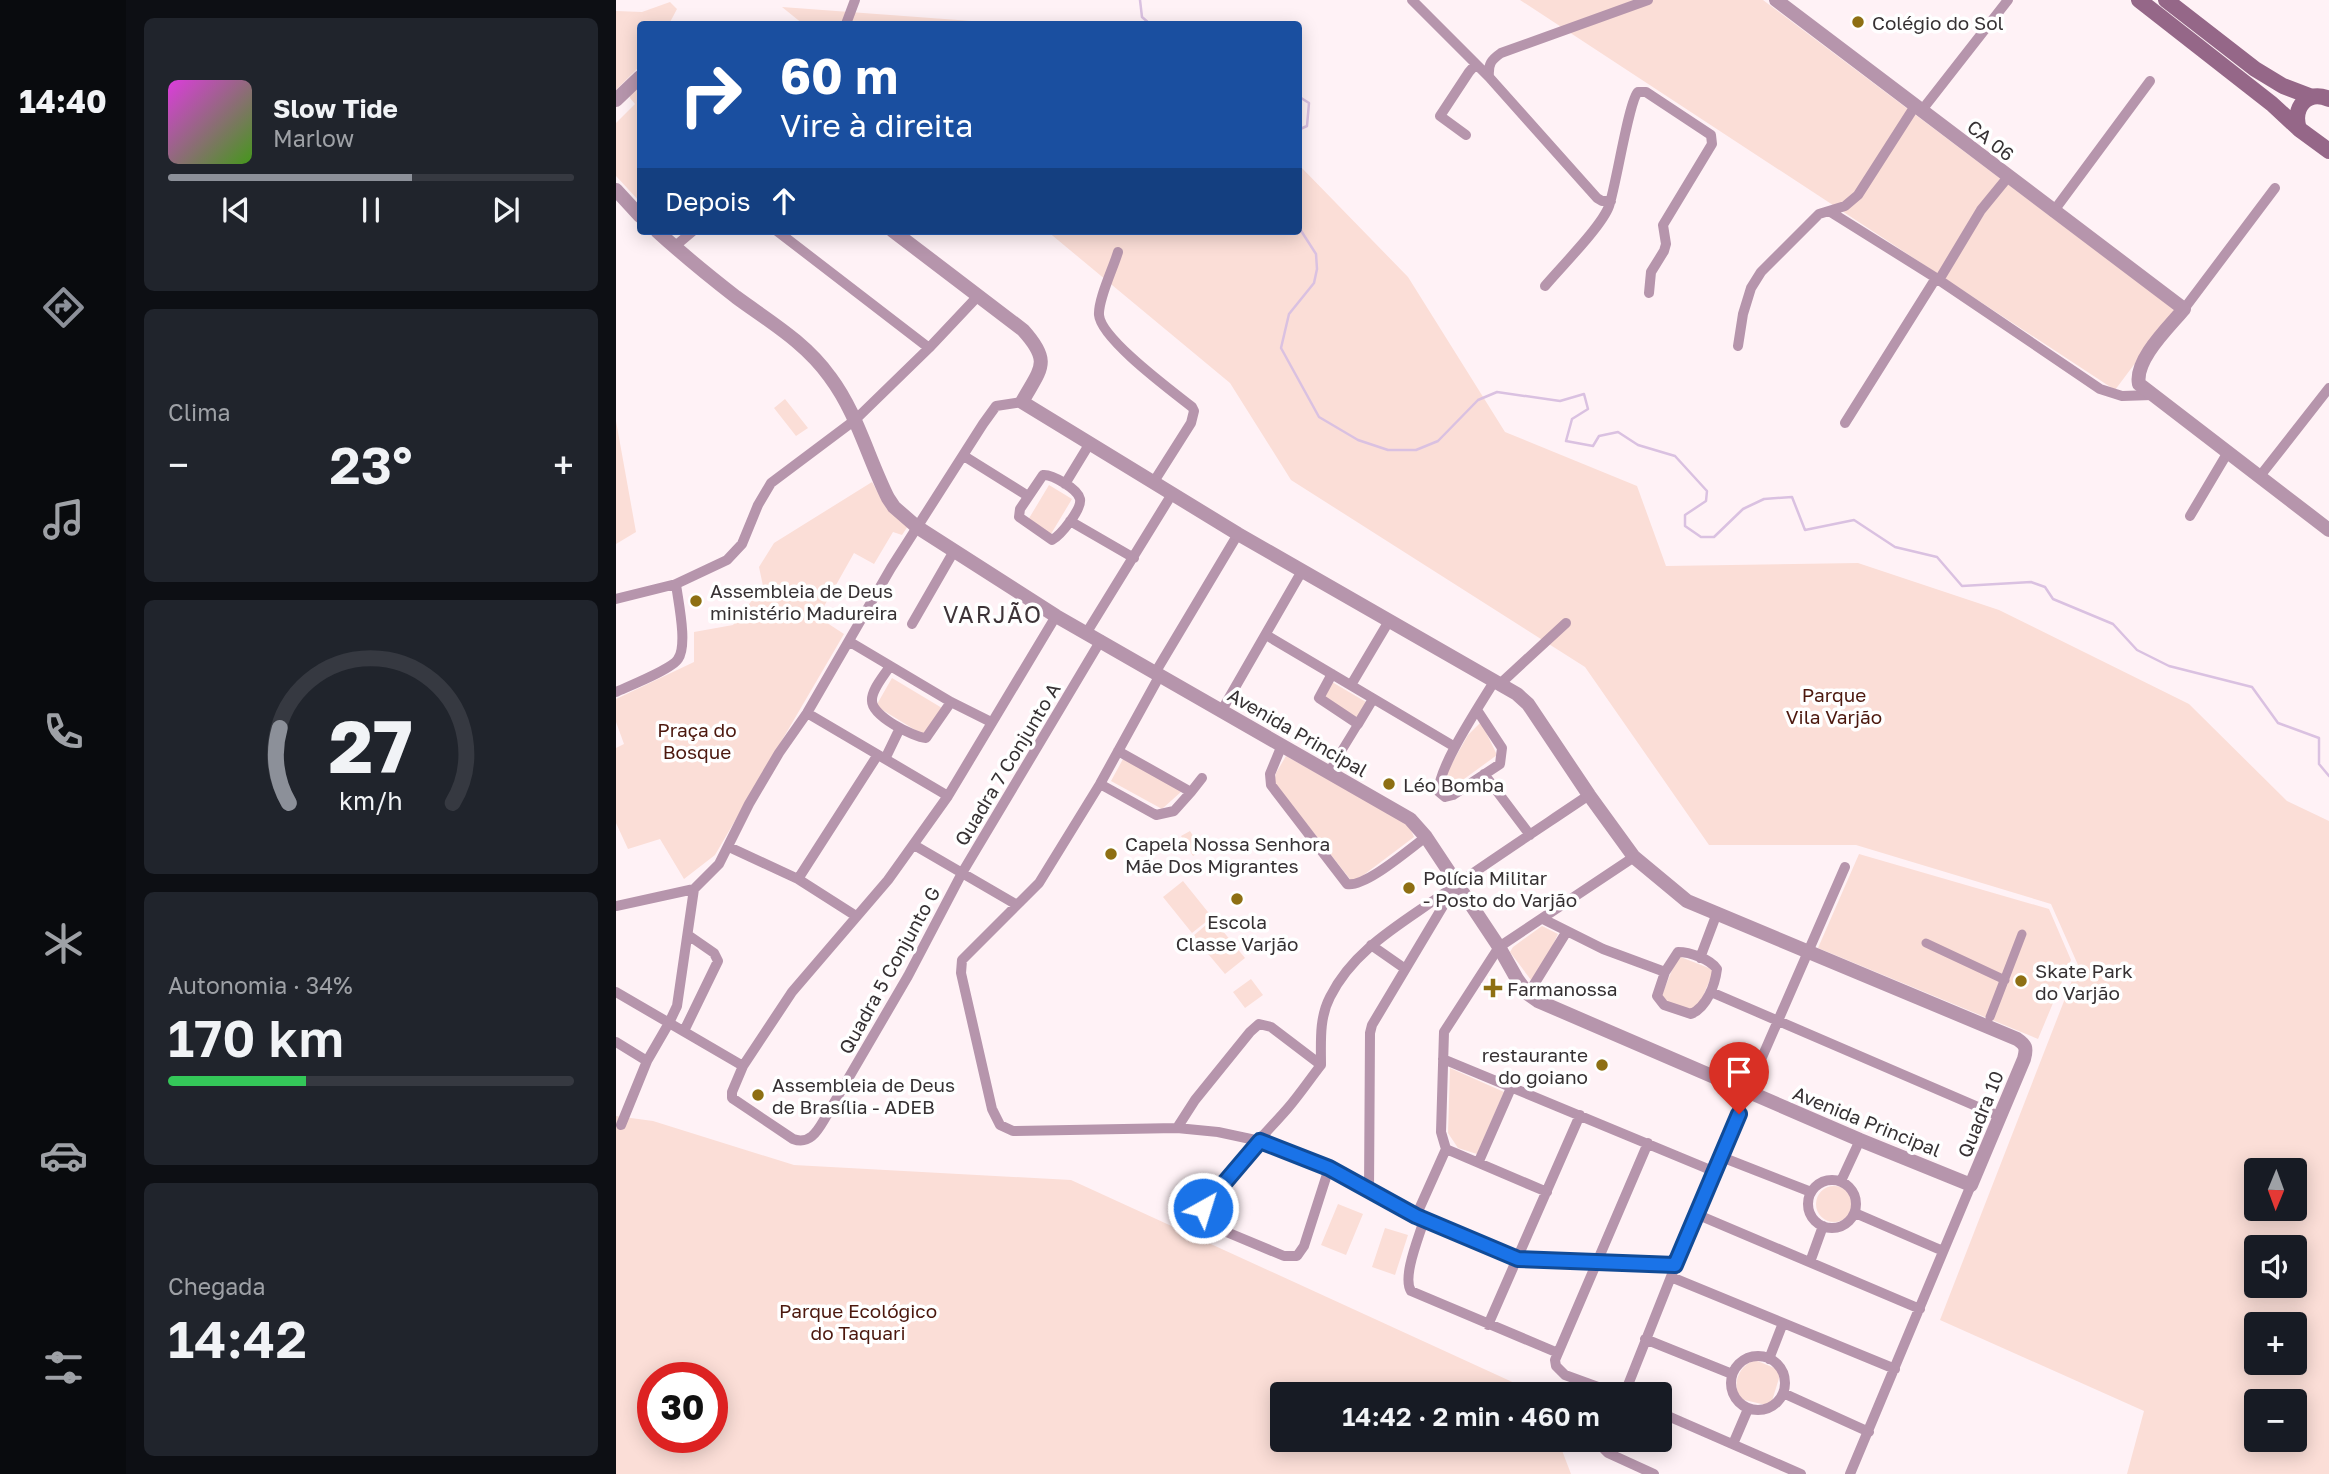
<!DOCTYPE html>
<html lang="pt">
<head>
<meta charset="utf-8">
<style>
	:root { --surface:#171b24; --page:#20242c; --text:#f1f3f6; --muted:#9ea1a6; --line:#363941; --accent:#8c9099 }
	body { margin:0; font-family:"Golos Text",sans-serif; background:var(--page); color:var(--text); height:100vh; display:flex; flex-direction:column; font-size:26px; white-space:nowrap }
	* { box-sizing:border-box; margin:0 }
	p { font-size:23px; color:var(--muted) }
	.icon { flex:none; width:38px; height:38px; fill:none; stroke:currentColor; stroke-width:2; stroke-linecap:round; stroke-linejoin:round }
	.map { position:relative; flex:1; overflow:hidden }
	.panel { display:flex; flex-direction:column; gap:18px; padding:18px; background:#0d0f14; width:490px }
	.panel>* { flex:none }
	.banner { position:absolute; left:21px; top:21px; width:665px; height:214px; border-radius:7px; box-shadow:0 4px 18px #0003; background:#1a4fa0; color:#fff; overflow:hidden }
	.needle { width:46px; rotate:181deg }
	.controls { position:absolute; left:1628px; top:1158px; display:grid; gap:14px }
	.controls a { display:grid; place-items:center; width:63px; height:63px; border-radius:7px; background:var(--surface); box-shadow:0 4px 18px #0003; font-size:35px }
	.speed { position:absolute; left:21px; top:1362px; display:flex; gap:14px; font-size:35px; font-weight:700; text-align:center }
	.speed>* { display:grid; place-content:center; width:91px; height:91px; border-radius:50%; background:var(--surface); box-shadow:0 4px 18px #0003; line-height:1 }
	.speed .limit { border:10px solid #d22; background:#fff; color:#111 }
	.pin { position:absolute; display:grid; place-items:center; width:60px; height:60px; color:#fff; margin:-72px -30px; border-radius:50% 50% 50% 0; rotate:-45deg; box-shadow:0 0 7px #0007 }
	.pin .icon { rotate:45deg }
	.me { position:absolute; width:77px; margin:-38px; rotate:39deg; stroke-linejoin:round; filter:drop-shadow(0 0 5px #0008) }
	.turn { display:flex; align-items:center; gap:24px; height:147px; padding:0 28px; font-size:32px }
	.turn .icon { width:91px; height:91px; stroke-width:2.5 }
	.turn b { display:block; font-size:49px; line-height:60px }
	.then { display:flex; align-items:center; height:66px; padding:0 28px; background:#0003; gap:14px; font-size:26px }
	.big { font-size:52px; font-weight:600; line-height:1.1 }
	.panel .card { flex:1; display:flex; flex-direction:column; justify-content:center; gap:10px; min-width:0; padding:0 24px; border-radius:10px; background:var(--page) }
	.panel .dial { align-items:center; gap:0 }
	.dial svg { height:182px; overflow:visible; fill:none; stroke:var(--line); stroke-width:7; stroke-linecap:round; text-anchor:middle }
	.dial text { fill:var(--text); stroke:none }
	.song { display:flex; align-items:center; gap:21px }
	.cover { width:84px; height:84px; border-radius:10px; background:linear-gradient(135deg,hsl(300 70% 55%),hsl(100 70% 35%)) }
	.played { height:7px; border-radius:4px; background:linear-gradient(90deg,var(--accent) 60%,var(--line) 60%) }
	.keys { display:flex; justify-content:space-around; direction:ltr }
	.heat { display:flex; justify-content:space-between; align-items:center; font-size:38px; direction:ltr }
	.charge { height:10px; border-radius:5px; background:linear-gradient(90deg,#34c759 34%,var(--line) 0) }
	.trip { position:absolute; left:654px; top:1382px; width:402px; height:70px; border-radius:7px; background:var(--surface); box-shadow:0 4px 18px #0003; font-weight:600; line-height:70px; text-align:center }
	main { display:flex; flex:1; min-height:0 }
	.dock { display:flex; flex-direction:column; width:126px; justify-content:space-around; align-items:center; background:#090b0e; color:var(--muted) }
	.dock .icon { width:49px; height:49px }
	.dock .on { color:var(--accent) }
	.dock b { font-size:32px; color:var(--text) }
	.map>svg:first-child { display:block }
	.green { fill:#fbded7; fill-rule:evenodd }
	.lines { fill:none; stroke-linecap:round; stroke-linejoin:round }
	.stream { stroke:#dac1e1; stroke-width:2.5 }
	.pedestrian { stroke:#b695ac; stroke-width:9 }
	.minor { stroke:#b695ac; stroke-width:10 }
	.tertiary { stroke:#b695ac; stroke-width:14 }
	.secondary { stroke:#956788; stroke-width:16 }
	.route-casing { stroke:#114b97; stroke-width:18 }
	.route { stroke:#1a73e8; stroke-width:12 }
	.poi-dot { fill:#8e6f13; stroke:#fff; stroke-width:2.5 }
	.labels { text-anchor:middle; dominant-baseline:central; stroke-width:7; stroke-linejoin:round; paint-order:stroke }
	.poi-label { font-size:19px; fill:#363133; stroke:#fff; text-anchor:start }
	.street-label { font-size:19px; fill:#363133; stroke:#fff }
	.park-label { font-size:19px; fill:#4c180e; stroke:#fff }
	.quarter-label { font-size:23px; letter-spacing:2px; fill:#3e3438; stroke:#fff }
</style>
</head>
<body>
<main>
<nav class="dock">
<b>14:40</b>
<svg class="icon on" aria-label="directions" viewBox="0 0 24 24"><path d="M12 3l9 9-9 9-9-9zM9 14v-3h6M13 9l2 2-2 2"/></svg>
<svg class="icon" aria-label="music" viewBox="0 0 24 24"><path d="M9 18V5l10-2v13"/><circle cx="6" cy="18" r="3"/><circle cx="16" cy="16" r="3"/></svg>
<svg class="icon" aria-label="phone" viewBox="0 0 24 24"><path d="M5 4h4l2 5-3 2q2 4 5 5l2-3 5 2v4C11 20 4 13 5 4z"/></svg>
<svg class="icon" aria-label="climate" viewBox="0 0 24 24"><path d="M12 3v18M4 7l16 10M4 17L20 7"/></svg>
<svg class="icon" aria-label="car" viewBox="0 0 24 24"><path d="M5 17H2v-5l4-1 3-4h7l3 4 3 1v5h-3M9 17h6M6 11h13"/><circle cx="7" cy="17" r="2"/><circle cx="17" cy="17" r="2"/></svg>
<svg class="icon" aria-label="filters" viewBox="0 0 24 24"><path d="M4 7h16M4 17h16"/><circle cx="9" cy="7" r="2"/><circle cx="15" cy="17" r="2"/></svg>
</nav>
<section class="panel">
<div class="card">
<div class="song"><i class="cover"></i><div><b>Slow Tide</b><p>Marlow</p></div></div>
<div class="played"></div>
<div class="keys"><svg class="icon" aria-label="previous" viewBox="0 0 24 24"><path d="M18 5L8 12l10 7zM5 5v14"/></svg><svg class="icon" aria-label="pause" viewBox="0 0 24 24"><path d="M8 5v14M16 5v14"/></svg><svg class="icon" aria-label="next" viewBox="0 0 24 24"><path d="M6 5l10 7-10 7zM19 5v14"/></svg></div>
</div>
<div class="card"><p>Clima</p>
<div class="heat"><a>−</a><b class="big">23°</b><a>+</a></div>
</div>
<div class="card dial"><svg viewBox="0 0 100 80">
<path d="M14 69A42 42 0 1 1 86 69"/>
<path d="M14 69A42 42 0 0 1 10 36" stroke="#8c9099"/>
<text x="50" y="56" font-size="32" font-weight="700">27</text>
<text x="50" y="72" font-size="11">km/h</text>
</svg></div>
<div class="card"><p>Autonomia · 34%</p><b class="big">170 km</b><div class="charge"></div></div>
<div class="card"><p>Chegada</p><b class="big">14:42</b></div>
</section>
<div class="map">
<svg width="1713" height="1474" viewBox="0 0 1713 1474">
	<rect width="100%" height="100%" fill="#fff2f6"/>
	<path class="green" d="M 904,0 L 1147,0 L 1559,310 L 1499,390 Z
		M 54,2 L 61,9 L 53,24 L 24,24 L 24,66 L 0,90 L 0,11 L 26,12 Z
		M 166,7 L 396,24 L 187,24 Z
		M 24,85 L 24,202 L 0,176 L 0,123 L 19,104 L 14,98 L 14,93 Z
		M 683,165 L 792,277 L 889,432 L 1021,486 L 1050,566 L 1242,563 L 1383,610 L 1573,704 L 1671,801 L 1713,821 L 1713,1474 L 1511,1474 L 1528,1411 L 1324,1320 L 1462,965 L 1435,904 L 1240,845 L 1093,845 L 969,667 L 675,480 L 614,383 L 431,231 L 682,231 ZM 1640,1171 L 1678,1171 L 1678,1209 L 1640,1209 ZM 1640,1248 L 1678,1248 L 1678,1286 L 1640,1286 ZM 1640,1325 L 1678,1325 L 1678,1363 L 1640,1363 ZM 1640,1402 L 1678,1402 L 1678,1440 L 1640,1440 Z
		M 169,399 L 192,428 L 180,436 L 158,408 Z
		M 0,421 L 20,532 L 0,544 Z
		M 256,482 L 271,509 L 292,526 L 286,535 L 277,532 L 258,564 L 238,553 L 202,617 L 228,634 L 99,855 L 68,879 L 44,839 L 12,849 L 0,823 L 0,748 L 8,744 L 0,722 L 0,699 L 78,662 L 78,632 L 117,625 L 147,586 L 143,567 L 158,543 Z
		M 433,485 L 456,499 L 435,534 L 412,520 Z
		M 276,678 L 326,708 L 309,736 L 260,706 Z
		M 716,682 L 750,702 L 740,719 L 706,699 Z
		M 865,722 L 881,755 L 833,790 L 826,781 L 852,735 Z
		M 670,756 L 787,821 L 794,828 L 798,837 L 737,883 L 658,782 L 660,773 Z
		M 507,759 L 566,791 L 546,809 L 495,781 Z
		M 574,831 L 586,850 L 577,856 L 565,836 Z
		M 1243,854 L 1433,909 L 1455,960 L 1422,1039 L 1202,948 Z
		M 567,881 L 596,917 L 576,933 L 547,897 Z
		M 597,919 L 629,958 L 609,974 L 577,936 Z
		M 926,926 L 942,934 L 921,978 L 915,980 L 894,952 L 897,947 Z
		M 1062,956 L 1098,970 L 1080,1013 L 1044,999 Z
		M 635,979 L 647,995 L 629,1008 L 617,992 Z
		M 834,1068 L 888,1092 L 861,1154 L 842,1148 L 832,1133 Z
		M 0,1116 L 37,1121 L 178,1165 L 455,1180 L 925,1395 L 667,1395 L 667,1440 L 942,1440 L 955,1474 L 0,1474 ZM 37,1377 L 96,1377 L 96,1437 L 37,1437 Z
		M1200 1204a18 18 0 1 1 36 0a18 18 0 1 1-36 0Z
		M 722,1204 L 747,1214 L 730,1255 L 705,1245 Z
		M 769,1228 L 792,1235 L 779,1275 L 756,1267 Z
		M 1139,1360 L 1161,1369 L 1164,1375 L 1156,1401 L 1150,1405 L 1124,1399 C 1116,1384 1122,1366 1139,1360 Z"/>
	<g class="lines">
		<path class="stream" d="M 524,0 L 526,17 L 534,24
			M 682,96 L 693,103 L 691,126 L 682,130
			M 682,226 L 700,254 L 701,269 L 698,283 L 673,314 L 665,348 L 703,417 L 742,440 L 772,450 L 800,450 L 822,441 L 862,400 L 881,392 L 944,401 L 968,394 L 972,409 L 956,419 L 950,441 L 977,446 L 983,436 L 1002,432 L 1022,445 L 1059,456 L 1091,491 L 1090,501 L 1069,515 L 1069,526 L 1085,537 L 1098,537 L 1127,509 L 1148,499 L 1176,497 L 1189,530 L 1238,520 L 1279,547 L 1321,557 L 1346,586 L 1415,582 L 1429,587 L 1437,599 L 1497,624 L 1521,650 L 1553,666 L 1636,687 L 1662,723 L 1703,738 L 1703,764 L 1713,776"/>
		<path class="pedestrian" d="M 712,773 L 742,724
			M 1310,943 L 1389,980
			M 1374,1017 L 1406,934"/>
		<path class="minor" d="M 796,0 L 873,77 L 981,198 L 986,201 L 995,201
			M 230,24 L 239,0
			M 873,77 C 872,64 875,60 885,53 L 1032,0
			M 1306,110 L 1392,0
			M 850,135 L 824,116 L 853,72 L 860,64
			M 1213,211 L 1320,278 L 1484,389 L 1506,396 L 1536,395
			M 1437,212 L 1534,81
			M 161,231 L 313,348
			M 58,247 L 77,231
			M 502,252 C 497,269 482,299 483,315 C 485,339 556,391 576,407 L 578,411 L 575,423 L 537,483
			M 1323,280 L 1365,210 L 1392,177
			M 929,286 C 944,268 986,226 993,206 C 1000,186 1013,100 1022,92 L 1030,92 L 1095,135 L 1096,144 L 1047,225 L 1050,244 L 1048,251 L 1035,272 L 1033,293
			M 1568,309 L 1659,188
			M 1122,346 L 1127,314 L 1135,288 L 1145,272 L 1203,214 L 1229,206 L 1242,195 L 1299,106
			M 1229,423 L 1320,278
			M 348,456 L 412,496
			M 427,475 C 436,474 462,489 464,499 C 466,509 445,535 436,540 L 403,517 L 404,509 Z
			M 1644,476 L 1713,388
			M 449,484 L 474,443
			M 1574,516 L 1612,452
			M 454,521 L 518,558
			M 0,599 L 60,584 L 111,560 L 126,544 L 142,505 L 155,483 L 239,420 L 313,348 L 362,296
			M 440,616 L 332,796 L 272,880 L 176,992 L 127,1066 L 116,1092 L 116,1098 L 177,1139 C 193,1145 201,1132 208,1120 L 292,976 L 346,873 L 485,640
			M 296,624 L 338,551
			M 471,632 L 556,494
			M 650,635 L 839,747
			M 234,642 L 335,702 L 375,722
			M 274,666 C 268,676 255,690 256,701 C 256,716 297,737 310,738 L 335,702
			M 539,673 L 622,534
			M 716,674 L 703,698 L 742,724 L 757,699
			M 544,675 L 484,784 L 423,883 L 346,960 L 345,973 L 376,1109 L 384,1125 L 397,1131 L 561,1128 L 602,1132 L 644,1141 L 713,1168 L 800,1216 L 902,1259 L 1059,1265
			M 885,683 L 950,623
			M 735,685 L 773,621
			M 0,692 C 13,686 56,669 62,659 C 72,645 62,601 60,584
			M 606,710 L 686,571
			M 861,710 L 886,748 L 884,764 L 837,795 L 829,797 L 823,792 C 820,770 866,702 879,680
			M 191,713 L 332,796
			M 666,745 L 654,774 L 655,785 L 731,884 C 749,888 793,849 810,837
			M 502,751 L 575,792 L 586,778
			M 269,759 L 284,728
			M 868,774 L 914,835
			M 484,784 L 540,815 L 558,811 L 575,792
			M 298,845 L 401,905
			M 113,847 L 182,879 L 240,916
			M 182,879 L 261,756
			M 78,889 L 103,864 L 133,804 L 163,753 L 191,713 L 275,568 L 367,424 L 380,406 L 406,402
			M 0,906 L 78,889
			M 927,919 L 987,949 L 1049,972
			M 755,945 L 788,968
			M 1062,952 C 1074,952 1094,959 1101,969 C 1099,985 1091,1007 1075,1014 L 1048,1005 L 1041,996 L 1049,972 Z
			M 1084,958 L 1101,913
			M 0,992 L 127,1066
			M 1095,992 L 1383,1116
			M 912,994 L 951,931
			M 68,1031 L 102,961 L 98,953 L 72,935
			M 0,1042 L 31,1061
			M 827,1059 L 1097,1171
			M 705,1065 C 705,1042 703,1018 714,997 C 738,949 785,924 827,894 C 875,860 924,828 973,795
			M 705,1065 C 694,1079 684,1094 672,1108 C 655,1128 588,1196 585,1217 L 589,1223 L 668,1256 L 681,1256 L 688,1246 L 713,1168
			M 5,1125 L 31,1061 L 53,1023 L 61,1006 L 78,889
			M 561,1128 L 579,1100 L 634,1032 L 643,1024 L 655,1027 L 705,1065
			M 830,1149 L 825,1132 L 828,1032 L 883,947 L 1018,857
			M 830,1149 L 931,1192
			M 1103,1156 L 1195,1192
			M 863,1161 L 895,1088
			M1192 1204a24 24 0 1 1 48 0a24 24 0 1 1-48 0Z
			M 1225,1181 L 1244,1140
			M 753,1191 L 754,1033 L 756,1025 L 836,891
			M 1239,1213 L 1327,1251
			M 1080,1214 L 1304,1309
			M 800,1216 L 830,1149
			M 808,1220 C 803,1237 786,1277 795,1291 L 942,1353
			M 1194,1262 L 1207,1226
			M 1055,1277 L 1279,1369
			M 872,1325 L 964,1115
			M 1029,1339 L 1116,1374
			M1115 1383a27 27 0 1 1 54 0a27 27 0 1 1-54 0Z
			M 1153,1359 L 1167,1323
			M 1167,1393 L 1253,1432
			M 1004,1395 L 949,1375 L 940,1366 L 939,1360 L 1032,1143
			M 1008,1395 L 1103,1156 L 1229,867
			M 1045,1413 L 1185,1474
			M 989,1440 L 988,1449 L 992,1453 L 1038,1474
			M 1117,1444 L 1132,1409
			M 1234,1474 L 1355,1185"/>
		<path class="tertiary" d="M 1160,0 L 1568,309 C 1553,327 1518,360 1523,384 L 1713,530
			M 0,100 L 24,77
			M 0,190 L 24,216
			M 41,231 C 66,254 93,276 120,297 C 154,322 189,342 214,377 C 241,413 252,458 272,498 L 278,507 L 301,527 L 440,616 L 794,819 L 810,837 L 883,947 L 901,979 L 912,994 L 922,1001 L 1244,1140 L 1355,1185 L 1408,1059 C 1411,1048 1410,1045 1401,1039 L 1071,901 L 1018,857 L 973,795 L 912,704 L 901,694 L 622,534 L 406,402 C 425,368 436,362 407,330 L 277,231"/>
		<path class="secondary" d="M 1523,0 L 1656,104 L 1683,129
			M 1550,0 L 1639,69 L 1667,86 L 1696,97
			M 1713,99 C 1691,89 1676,108 1683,129 L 1713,151"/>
	</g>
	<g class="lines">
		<defs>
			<path id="route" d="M 587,1208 L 644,1141 L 713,1168 L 800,1216 L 902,1259 L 1059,1265 L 1123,1114"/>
		</defs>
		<use href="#route" class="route-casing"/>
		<use href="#route" class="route"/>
	</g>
	<g class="poi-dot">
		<circle cx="1242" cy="22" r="7"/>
		<circle cx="80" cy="601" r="7"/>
		<circle cx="773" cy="784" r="7"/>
		<circle cx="495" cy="854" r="7"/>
		<circle cx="793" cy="888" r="7"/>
		<circle cx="621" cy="899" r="7"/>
		<circle cx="1405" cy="981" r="7"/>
		<path d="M873.5 977.5h7v7h7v7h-7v7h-7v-7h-7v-7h7z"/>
		<circle cx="986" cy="1065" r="7"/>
		<circle cx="142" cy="1095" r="7"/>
	</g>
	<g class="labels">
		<g class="poi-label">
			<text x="1256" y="22">Colégio do Sol</text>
			<text x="94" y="590">Assembleia de Deus<tspan x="94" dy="22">ministério Madureira</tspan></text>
			<text x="787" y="784">Léo Bomba</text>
			<text x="509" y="843">Capela Nossa Senhora<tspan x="509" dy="22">Mãe Dos Migrantes</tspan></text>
			<text x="807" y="877">Polícia Militar<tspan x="807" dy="22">- Posto do Varjão</tspan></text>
			<text x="621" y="921" text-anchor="middle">Escola<tspan x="621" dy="22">Classe Varjão</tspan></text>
			<text x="1419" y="970">Skate Park<tspan x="1419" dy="22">do Varjão</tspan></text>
			<text x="891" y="988">Farmanossa</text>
			<text x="972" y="1054" text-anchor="end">restaurante<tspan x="972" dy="22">do goiano</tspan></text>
			<text x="156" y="1084">Assembleia de Deus<tspan x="156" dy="22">de Brasília - ADEB</tspan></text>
		</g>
		<g class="street-label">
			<text transform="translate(1375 140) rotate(38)">CA 06</text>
			<text transform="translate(682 732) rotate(30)">Avenida Principal</text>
			<text transform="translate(391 764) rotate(-59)">Quadra 7 Conjunto A</text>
			<text transform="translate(273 970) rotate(-61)">Quadra 5 Conjunto G</text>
			<text transform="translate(1364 1114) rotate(-68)">Quadra 10</text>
			<text transform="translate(1251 1121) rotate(22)">Avenida Principal</text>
		</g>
		<g class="park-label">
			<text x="1218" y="694">Parque<tspan x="1218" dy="22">Vila Varjão</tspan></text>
			<text x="81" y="729">Praça do<tspan x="81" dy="22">Bosque</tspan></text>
			<text x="242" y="1310">Parque Ecológico<tspan x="242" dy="22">do Taquari</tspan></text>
		</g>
		<g class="quarter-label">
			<text x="377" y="614">VARJÃO</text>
		</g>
	</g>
</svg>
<div class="controls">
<a><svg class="needle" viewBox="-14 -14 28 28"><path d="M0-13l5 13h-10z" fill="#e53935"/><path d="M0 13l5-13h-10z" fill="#9ea1a6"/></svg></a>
<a><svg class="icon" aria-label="sound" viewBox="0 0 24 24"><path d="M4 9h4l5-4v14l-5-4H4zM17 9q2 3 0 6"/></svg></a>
<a>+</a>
<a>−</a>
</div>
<div class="speed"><div class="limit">30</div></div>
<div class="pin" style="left:1123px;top:1114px;background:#d93025"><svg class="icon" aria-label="arrive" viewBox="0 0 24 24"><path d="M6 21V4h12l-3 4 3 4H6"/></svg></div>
<svg class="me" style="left:587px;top:1208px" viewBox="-20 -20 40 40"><circle r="17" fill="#1a73e8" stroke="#fff" stroke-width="3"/><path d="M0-11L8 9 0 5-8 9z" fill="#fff"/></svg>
<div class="trip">14:42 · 2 min · 460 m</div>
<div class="banner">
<div class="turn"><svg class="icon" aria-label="right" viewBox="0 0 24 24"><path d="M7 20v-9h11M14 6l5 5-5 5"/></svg><div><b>60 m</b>Vire à direita</div></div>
<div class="then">Depois<svg class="icon" aria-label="ahead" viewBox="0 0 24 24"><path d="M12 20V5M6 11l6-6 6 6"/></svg></div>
</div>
</div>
</main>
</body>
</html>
